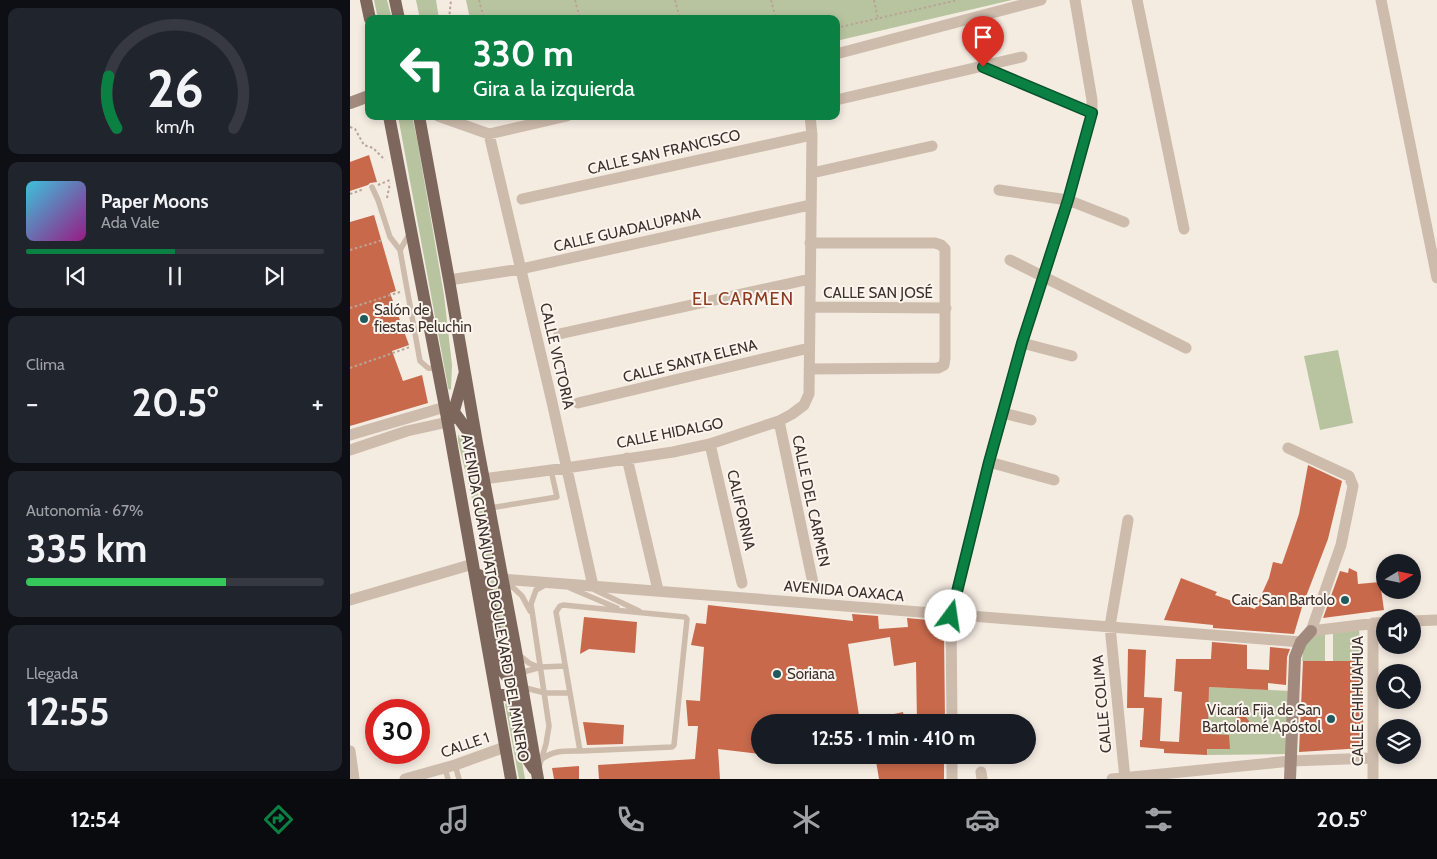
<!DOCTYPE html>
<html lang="es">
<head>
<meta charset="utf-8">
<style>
	:root { --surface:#171b24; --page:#20242c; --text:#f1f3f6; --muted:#9ea1a6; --line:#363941; --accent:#0b8043 }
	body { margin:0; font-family:Cabin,sans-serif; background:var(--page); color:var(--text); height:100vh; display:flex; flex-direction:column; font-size:19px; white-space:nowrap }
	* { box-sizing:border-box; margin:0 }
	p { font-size:16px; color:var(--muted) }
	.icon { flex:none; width:28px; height:28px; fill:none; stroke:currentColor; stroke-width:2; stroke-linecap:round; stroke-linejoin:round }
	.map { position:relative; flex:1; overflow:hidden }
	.details { display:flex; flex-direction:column; gap:8px; padding:8px; background:#0d0f14; width:350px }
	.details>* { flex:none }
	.top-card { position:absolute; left:15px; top:15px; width:475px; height:105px; border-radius:10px; box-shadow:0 2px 8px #0003; background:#0b8043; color:#fff; overflow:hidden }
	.needle { width:32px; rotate:80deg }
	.buttons { position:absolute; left:1026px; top:554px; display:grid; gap:10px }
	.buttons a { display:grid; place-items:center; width:45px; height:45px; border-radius:50%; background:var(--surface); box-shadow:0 2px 8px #0003; font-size:25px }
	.speed { position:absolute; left:15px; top:699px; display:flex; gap:10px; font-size:25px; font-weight:700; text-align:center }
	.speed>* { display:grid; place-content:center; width:65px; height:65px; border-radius:50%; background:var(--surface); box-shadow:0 2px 8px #0003; line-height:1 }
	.speed .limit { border:8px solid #d22; background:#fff; color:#111 }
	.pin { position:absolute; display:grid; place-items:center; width:42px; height:42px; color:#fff; margin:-51px -21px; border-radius:50% 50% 50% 0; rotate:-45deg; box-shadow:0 0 5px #0007 }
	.pin .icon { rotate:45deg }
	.me { position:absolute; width:55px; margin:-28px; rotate:14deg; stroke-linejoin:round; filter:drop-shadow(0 0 4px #0008) }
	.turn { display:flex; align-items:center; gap:18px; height:105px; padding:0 25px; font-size:22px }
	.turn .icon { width:65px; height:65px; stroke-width:2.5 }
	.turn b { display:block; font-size:35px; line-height:42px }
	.big { font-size:38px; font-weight:800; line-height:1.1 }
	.details .card { flex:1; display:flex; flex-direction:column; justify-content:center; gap:8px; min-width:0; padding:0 18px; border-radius:10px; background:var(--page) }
	.details .dial { align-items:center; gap:0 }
	.dial svg { height:130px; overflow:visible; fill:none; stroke:var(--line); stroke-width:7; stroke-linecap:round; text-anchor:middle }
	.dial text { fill:var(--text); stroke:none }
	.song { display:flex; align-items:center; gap:15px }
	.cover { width:60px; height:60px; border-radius:8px; background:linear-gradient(135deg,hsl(190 70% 55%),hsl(310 70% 35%)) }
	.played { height:5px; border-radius:2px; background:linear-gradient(90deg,var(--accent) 50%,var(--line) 50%) }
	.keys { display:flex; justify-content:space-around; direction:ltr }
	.heat { display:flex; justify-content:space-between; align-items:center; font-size:28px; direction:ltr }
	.charge { height:8px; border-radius:4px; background:linear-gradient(90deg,#34c759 67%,var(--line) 0) }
	.trip { position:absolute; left:401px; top:714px; width:285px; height:50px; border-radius:25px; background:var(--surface); box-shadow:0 2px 8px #0003; font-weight:800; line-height:50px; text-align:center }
	.tab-bar { display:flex; height:80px; justify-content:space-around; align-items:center; background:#090b0e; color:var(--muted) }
	.tab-bar .icon { width:35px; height:35px }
	.tab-bar .active { color:var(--accent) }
	.tab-bar b { font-size:22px; color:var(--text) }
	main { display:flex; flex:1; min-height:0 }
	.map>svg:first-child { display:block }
	.green { fill:#b8c4a0 }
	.building { fill:#c8694b }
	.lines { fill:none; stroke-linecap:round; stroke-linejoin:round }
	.path { stroke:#b9a596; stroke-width:2; stroke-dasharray:2.5 2.5; stroke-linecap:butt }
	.lane { stroke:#cdbbac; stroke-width:5.5 }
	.street { stroke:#cdbbac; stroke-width:11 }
	.secondary { stroke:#a18a7d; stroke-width:12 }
	.primary { stroke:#7d675c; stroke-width:12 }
	.route-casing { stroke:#07532c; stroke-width:12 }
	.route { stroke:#0b8043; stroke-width:9 }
	.poi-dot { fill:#1f5a5e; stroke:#fbf5ee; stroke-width:2 }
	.labels { text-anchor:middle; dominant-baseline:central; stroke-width:4; stroke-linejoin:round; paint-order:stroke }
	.street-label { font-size:15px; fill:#3b302b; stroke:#fbf5ee }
	.poi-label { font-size:15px; fill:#3b302b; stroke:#fbf5ee; text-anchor:start }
	.quarter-label { font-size:18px; letter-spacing:1px; fill:#8c3b22; stroke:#fbf5ee }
</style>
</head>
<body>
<main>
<section class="details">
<div class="card dial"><svg viewBox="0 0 100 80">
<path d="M14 69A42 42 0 1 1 86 69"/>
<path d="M14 69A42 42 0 0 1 9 37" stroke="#0b8043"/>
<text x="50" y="56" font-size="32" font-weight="700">26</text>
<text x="50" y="72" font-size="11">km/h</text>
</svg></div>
<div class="card">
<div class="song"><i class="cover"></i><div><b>Paper Moons</b><p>Ada Vale</p></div></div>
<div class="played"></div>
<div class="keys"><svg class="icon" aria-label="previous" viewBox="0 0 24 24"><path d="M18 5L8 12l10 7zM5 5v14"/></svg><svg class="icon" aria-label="pause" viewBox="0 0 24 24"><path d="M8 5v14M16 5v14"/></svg><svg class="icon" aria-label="next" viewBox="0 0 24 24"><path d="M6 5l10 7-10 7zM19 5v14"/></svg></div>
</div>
<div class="card"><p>Clima</p>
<div class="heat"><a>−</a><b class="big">20.5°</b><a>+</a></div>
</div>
<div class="card"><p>Autonomía · 67%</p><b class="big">335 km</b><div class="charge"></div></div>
<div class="card"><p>Llegada</p><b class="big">12:55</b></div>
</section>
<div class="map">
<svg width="1087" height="779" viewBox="0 0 1087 779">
	<rect width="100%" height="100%" fill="#f4ebe1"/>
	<path class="green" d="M 24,0 L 37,0 L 42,19 L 28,19 Z
		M 66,0 L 86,0 L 89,19 L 70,19 Z
		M 116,0 L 662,0 L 486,41 L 486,19 L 120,19 Z
		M 48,116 L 62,116 L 67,139 L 94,295 L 102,365 L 101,389 L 99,390 L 98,387 Z
		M 988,350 L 1003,423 L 970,430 L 954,356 Z
		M 110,434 L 115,442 L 137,529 L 155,630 L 155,636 L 151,638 L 148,635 L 127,520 L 108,441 L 108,436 Z
		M 1009,628 L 1011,661 L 983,661 L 983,631 Z
		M 975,634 L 975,661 L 952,661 L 954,644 L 965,635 Z
		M 859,687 L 940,691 L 939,754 L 857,755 Z
		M 158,701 L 162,704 L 175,779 L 169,779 L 155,704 Z"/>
	<path class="building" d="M 19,155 L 27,182 L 20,183 L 18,185 L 0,191 L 0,162 Z
		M 24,215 L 46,291 L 40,293 L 59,345 L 42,351 L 53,381 L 72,375 L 78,403 L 0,426 L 0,222 Z
		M 958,465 L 992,481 L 978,539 L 952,607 L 944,634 L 863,628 L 863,625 L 814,620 L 831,578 L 867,592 L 865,595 L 905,609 L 919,578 L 923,562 L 932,564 L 939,544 L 949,514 Z
		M 999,568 L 1007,572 L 1008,584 L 1030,582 L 1034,610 L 973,618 L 990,571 L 998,573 Z
		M 358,605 L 503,621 L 502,614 L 528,616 L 529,629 L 558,627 L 557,618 L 589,621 L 590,631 L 594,631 L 595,722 L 567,722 L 566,662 L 544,666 L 540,637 L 498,644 L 510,722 L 410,722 L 410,754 L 368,749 L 370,779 L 249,779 L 248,765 L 345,759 L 348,726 L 338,726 L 336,700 L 350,701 L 354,647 L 341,645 L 346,623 L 356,624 Z
		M 234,617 L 287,622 L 285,653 L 239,649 L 230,654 Z
		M 862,642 L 897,645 L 897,669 L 919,670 L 920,647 L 940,649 L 937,657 L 936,685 L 918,683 L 918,690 L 859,687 L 858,734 L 879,735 L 880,749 L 857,749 L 857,755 L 814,753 L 814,749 L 790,747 L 790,740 L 792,740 L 794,708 L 777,708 L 778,649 L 796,650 L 794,697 L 812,698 L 810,741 L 829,742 L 832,692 L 824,691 L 826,659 L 861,659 Z
		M 953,661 L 1011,661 L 1014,748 L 949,752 Z
		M 553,712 L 555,722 L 521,722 L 521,719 Z
		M 890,716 L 895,716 L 899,721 L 898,727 L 894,730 L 884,729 L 885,719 Z
		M 233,722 L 274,725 L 273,744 L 237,745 Z
		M 525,755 L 561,755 L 562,760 L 568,759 L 568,755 L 594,755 L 594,779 L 529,779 Z
		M 229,766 L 229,779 L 204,779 L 202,768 Z"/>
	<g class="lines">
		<path class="path" d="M 129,0 L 134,19
			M 225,0 L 230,19
			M 325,0 L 330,19
			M 421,0 L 426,19
			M 524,0 L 528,19
			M 99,19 L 101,0
			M 486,28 L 608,0
			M 0,127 L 5,129 L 14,145 L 23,148 L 35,160
			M 28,185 L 40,180
			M 0,194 L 14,189
			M 37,198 L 40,183
			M 0,250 L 33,240
			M 0,308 L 50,292
			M 0,368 L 60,347"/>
		<path class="lane" d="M 22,187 L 28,200 L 40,237 L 50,250
			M 60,233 L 50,250 L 70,361 L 78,368 L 88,369
			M 140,508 L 207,497 L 201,470
			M 155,580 L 172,596 L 180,611
			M 220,588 L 267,608
			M 245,590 L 289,611
			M 213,605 L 335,617 L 337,619 L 324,745 L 322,747 L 230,751 L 206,612 L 210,606 Z
			M 169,655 L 179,663 L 188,667
			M 170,673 L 191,667 L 215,666
			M 172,687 L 195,693 L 220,693
			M 191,760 C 203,750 215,751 230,751
			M 105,765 L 109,779
			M 189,767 L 196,744 L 199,726 L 181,604 L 186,590 L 195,585
			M 95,768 L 98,779"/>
		<path class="street" d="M 787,0 L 834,229
			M 1031,0 L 1087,278
			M 486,54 L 691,0
			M 633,67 L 742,113
			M 486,100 L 672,57
			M 88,116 L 139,134 L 217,116
			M 139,134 L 202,402 L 243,586
			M 462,173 L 582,146
			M 649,190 L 718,200 L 774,222
			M 172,199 L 462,135
			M 660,260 L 836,348
			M 99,280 L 171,269 L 460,205
			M 460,307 L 596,308
			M 209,334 L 460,279
			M 672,343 L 722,356
			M 459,369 L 588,368 L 594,365 L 595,358 L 595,249 L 591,245 L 585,243 L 460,243
			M 228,403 L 459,348
			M 653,413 L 681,420
			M 429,421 L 464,588
			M 0,435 L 95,407
			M 360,444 L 392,583
			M 938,448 L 999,476 L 1003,486 L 991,545 L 961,631 L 1035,622
			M 0,450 L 57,431 L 98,422
			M 277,458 L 308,590
			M 639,462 L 704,480
			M 133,479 L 216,468 L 323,452 L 360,444 L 429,421 L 442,414 L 454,405 L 459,394 L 462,135 L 460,116
			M 153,579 L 951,642
			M 0,600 L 123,564
			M 1062,621 L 1087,620
			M 1023,623 L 1023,779
			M 602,722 L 601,616 L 639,462 L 672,343 L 718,200 L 742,113 L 742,100 L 725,0
			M 0,751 L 4,779
			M 602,755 L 602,779
			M 631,772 L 632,779
			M 55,779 L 105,765 L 155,747
			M 762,779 L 941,761 L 1023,758
			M 775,779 L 760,626 L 778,520"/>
		<path class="secondary" d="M 0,103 L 19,96
			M 940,779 L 945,657 L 951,642 L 961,631"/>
		<path class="primary" d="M 16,0 L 20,19
			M 45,0 L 49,19
			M 39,116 L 95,407 L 161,779
			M 69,116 L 99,280 L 127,443 L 165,645 L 188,779
			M 99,408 L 104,412 L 125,441
			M 98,422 L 102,418 L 114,375
			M 129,575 L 137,591 L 154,673 L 160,681 L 172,687
			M 150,695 L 156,695 L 163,698 L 174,754 L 184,769"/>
	</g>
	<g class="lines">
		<defs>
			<path id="route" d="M 601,616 L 639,462 L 672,343 L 718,200 L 742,113 L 633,67"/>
		</defs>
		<use href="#route" class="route-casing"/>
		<use href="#route" class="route"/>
	</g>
	<g class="poi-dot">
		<circle cx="14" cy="319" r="5"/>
		<circle cx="995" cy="600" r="5"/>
		<circle cx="427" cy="674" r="5"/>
		<circle cx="981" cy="719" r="5"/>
	</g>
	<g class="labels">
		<g class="street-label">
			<text transform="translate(314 152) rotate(-13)">CALLE SAN FRANCISCO</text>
			<text transform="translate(277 230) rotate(-13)">CALLE GUADALUPANA</text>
			<text x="528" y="293">CALLE SAN JOSÉ</text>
			<text transform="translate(207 356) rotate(77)">CALLE VICTORIA</text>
			<text transform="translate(340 361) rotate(-14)">CALLE SANTA ELENA</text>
			<text transform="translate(320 433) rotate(-11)">CALLE HIDALGO</text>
			<text transform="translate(461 501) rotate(78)">CALLE DEL CARMEN</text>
			<text transform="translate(391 510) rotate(77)">CALIFORNIA</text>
			<text transform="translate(494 591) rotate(5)">AVENIDA OAXACA</text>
			<text transform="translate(145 598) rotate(80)">AVENIDA GUANAJUATO BOULEVARD DEL MINERO</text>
			<text transform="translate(1008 701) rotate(-90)">CALLE CHIHUAHUA</text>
			<text transform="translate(752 704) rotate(-95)">CALLE COLIMA</text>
			<text transform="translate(115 745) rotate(-19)">CALLE 1</text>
		</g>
		<g class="poi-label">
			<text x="24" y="310">Salón de<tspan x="24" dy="17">fiestas Peluchin</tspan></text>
			<text x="985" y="600" text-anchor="end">Caic San Bartolo</text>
			<text x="437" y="674">Soriana</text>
			<text x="971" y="710" text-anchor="end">Vicaría Fija de San<tspan x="971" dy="17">Bartolomé Apóstol</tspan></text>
		</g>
		<g class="quarter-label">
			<text x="393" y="299">EL CARMEN</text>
		</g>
	</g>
</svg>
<div class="buttons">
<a><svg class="needle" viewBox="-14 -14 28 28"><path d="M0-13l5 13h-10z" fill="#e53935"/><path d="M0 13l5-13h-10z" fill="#9ea1a6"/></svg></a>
<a><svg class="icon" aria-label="sound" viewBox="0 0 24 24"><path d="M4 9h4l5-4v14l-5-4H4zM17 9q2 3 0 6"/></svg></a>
<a><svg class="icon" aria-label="search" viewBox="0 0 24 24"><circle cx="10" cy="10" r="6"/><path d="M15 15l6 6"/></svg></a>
<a><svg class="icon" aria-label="layers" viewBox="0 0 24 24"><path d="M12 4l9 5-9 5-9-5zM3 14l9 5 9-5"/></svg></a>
</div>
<div class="speed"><div class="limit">30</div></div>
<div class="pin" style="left:633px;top:67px;background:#d93025"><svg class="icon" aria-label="arrive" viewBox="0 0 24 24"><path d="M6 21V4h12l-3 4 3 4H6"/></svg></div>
<svg class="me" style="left:601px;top:616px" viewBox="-20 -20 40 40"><circle r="19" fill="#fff"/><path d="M0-13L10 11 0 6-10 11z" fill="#0b8043"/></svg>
<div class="trip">12:55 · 1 min · 410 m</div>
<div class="top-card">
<div class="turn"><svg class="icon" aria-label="left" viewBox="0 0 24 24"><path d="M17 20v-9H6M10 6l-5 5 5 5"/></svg><div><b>330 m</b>Gira a la izquierda</div></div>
</div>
</div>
</main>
<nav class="tab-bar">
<b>12:54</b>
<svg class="icon active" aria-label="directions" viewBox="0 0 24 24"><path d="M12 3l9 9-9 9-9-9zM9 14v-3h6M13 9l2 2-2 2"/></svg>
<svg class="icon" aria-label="music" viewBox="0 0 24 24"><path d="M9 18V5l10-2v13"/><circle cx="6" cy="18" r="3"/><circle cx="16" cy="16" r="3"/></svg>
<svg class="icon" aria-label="phone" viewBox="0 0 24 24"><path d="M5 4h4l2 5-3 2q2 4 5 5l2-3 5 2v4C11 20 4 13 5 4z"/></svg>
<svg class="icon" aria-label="climate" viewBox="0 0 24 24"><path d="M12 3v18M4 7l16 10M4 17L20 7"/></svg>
<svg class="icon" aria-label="car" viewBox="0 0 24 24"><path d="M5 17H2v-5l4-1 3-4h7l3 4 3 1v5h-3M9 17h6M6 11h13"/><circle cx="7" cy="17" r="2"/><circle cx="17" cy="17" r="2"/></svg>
<svg class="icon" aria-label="filters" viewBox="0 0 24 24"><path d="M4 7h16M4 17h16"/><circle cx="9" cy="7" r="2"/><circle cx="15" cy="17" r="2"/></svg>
<b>20.5°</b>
</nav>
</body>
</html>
